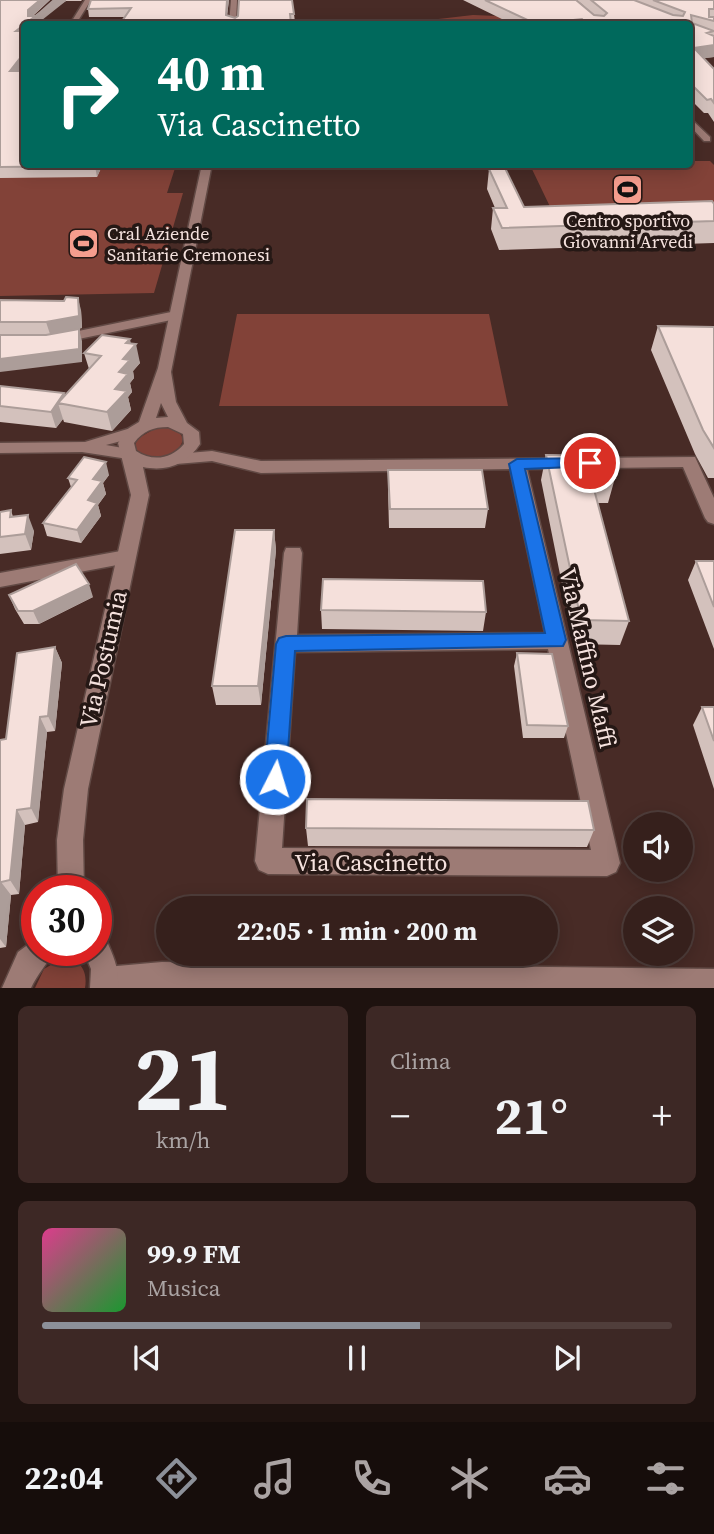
<!DOCTYPE html>
<html lang="it">
<head>
<meta charset="utf-8">
<style>
	:root { --surface:#36201c; --page:#3d2825; --text:#f1f3f6; --muted:#aaa3a3; --line:#503e3b; --accent:#8c9099 }
	body { margin:0; font-family:"Source Serif 4",serif; background:var(--page); color:var(--text); height:100vh; display:flex; flex-direction:column; font-size:26px; white-space:nowrap }
	* { box-sizing:border-box; margin:0 }
	p { font-size:23px; color:var(--muted) }
	.icon { flex:none; width:38px; height:38px; fill:none; stroke:currentColor; stroke-width:2; stroke-linecap:round; stroke-linejoin:round }
	.map { position:relative; height:988px; overflow:hidden }
	.details { display:flex; flex-direction:column; gap:18px; padding:18px; background:#1e120f; flex:1 }
	.details>* { flex:none }
	.banner { position:absolute; left:21px; top:21px; width:672px; height:147px; border-radius:7px; box-shadow:0 4px 18px #0003,0 0 0 2px var(--line); background:#00695c; color:#fff; overflow:hidden }
	.controls { position:absolute; left:623px; top:812px; display:grid; gap:14px }
	.controls a { display:grid; place-items:center; width:70px; height:70px; border-radius:50%; background:var(--surface); box-shadow:0 4px 18px #0003,0 0 0 2px var(--line); font-size:35px }
	.speed { position:absolute; left:21px; top:875px; display:flex; gap:14px; font-size:35px; font-weight:700; text-align:center }
	.speed>* { display:grid; place-content:center; width:91px; height:91px; border-radius:50%; background:var(--surface); box-shadow:0 4px 18px #0003,0 0 0 2px var(--line); line-height:1 }
	.speed .limit { border:10px solid #d22; background:#fff; color:#111 }
	.pin { position:absolute; display:grid; place-items:center; width:60px; height:60px; color:#fff; margin:-30px; border:4px solid #fff; border-radius:50%; box-shadow:0 2px 7px #0007 }
	.me { position:absolute; width:77px; margin:-38px; rotate:5deg; stroke-linejoin:round; filter:drop-shadow(0 0 5px #0008) }
	.turn { display:flex; align-items:center; gap:24px; height:147px; padding:0 21px; font-size:32px }
	.turn .icon { width:91px; height:91px; stroke-width:2.5 }
	.turn b { display:block; font-size:49px; line-height:60px }
	.big { font-size:52px; font-weight:700; line-height:1.1 }
	.details .widget { flex:1; display:flex; flex-direction:column; justify-content:center; gap:10px; min-width:0; padding:0 24px; border-radius:10px; background:var(--page) }
	.details .dial { align-items:center; gap:0 }
	.dial b { font-size:91px; line-height:1 }
	.song { display:flex; align-items:center; gap:21px }
	.cover { width:84px; height:84px; border-radius:10px; background:linear-gradient(135deg,hsl(330 70% 55%),hsl(130 70% 35%)) }
	.played { height:7px; border-radius:4px; background:linear-gradient(90deg,var(--accent) 60%,var(--line) 60%) }
	.keys { display:flex; justify-content:space-around; direction:ltr }
	.heat { display:flex; justify-content:space-between; align-items:center; font-size:38px; direction:ltr }
	.details .tiles { flex:1; display:grid; gap:18px; grid-template-columns:1fr 1fr }
	.widget:last-child { grid-column:span 2 }
	.trip { position:absolute; left:156px; top:896px; width:402px; height:70px; border-radius:35px; background:var(--surface); box-shadow:0 4px 18px #0003,0 0 0 2px var(--line); font-weight:700; line-height:70px; text-align:center }
	.tabs { display:flex; height:112px; justify-content:space-around; align-items:center; background:#160d0b; color:var(--muted) }
	.tabs .icon { width:49px; height:49px }
	.tabs .on { color:var(--accent) }
	.tabs b { font-size:32px; color:var(--text) }
	.map>svg:first-child { display:block }
	.green { fill:#824238 }
	.lines { fill:none; stroke-linecap:round; stroke-linejoin:round }
	.street-casing { stroke:#614944; stroke-width:3 }
	.secondary-casing { stroke:#614944; stroke-width:3 }
	.street { fill:#9d7b75; fill-rule:evenodd }
	.secondary { fill:#9d7b75; fill-rule:evenodd }
	.wall { fill:#d3c1bc }
	.shaded-wall { fill:#ac9d99 }
	.building { fill:#f5e0db; stroke:#ac9d99; stroke-width:2 }
	.route { fill:#1a73e8; stroke:#114b97; stroke-width:2 }
	.labels { text-anchor:middle; dominant-baseline:central; stroke-width:7; stroke-linejoin:round; paint-order:stroke }
	.far-poi-label { font-size:18px; fill:#f5e2de; stroke:#251815 }
	.near-street-label { font-size:24px; fill:#f5e2de; stroke:#251815 }
</style>
</head>
<body>
<div class="map">
<svg width="714" height="988" viewBox="0 0 714 988">
	<rect width="100%" height="100%" fill="#482b26"/>
	<path class="green" d="M 473,15 L 521,17 L 588,24 L 395,24 Z
		M 690,161 L 710,161 L 714,165 L 714,212 L 554,215 L 530,165 L 690,164 Z
		M 24,164 L 176,165 L 167,193 L 183,193 L 154,293 L 0,296 L 0,169 Z
		M 237,314 L 489,314 L 508,406 L 219,406 Z
		M 156,428 C 167,427 179,427 183,439 C 179,458 155,461 139,453 L 135,447 L 137,439 Z
		M 61,959 C 80,958 88,970 85,988 L 35,988 L 44,969 Z"/>
	<g class="lines">
		<defs>
			<path id="street" d="M 85,0 L 91,0 L 76,24 L 70,24 Z
				M 690,118 L 710,137 L 710,141 L 704,141 L 690,126 Z
				M 176,311 L 181,312 L 181,318 L 59,343 L 52,339 L 59,335 Z
				M 134,427 L 142,432 L 140,436 L 106,445 L 134,450 L 136,454 L 128,459 L 82,452 L 0,453 L 0,443 L 85,442 Z
				M 212,451 L 261,461 L 695,457 L 714,498 L 714,524 L 708,522 L 705,518 L 683,467 L 527,469 L 620,863 L 616,872 L 607,876 L 268,874 L 259,870 L 255,861 L 284,553 L 286,548 L 300,548 L 302,553 L 297,635 L 545,633 L 510,469 L 261,473 L 212,461 L 176,464 L 168,459 L 176,454 ZM 548,649 L 591,850 L 282,848 L 295,652 Z
				M 126,550 L 133,552 L 135,557 L 133,562 L 0,587 L 0,573 Z
				M 162,962 L 714,969 L 714,988 L 95,988 L 92,981 L 96,971 L 106,967 Z"/>
			<path id="secondary" d="M 231,0 L 237,0 L 236,24 L 229,24 Z
				M 202,164 L 212,164 L 171,372 L 176,402 L 187,423 L 199,432 L 200,444 C 187,464 167,472 143,467 L 149,495 L 88,789 L 83,840 L 84,891 L 58,891 L 57,840 L 64,789 L 131,495 L 118,443 L 129,428 L 139,422 L 158,368 ZM 161,403 L 168,417 L 156,418 ZM 168,427 L 183,434 L 184,444 C 171,459 153,462 136,451 L 134,443 C 143,431 153,427 168,427 Z
				M 96,935 L 106,939 C 114,958 119,967 118,988 L 90,988 L 91,969 L 83,950 L 96,950 Z
				M 37,938 L 37,950 L 54,950 C 48,964 37,974 31,988 L 2,988 L 18,952 Z"/>
		</defs>
		<use href="#street" class="street-casing"/>
		<use href="#secondary" class="secondary-casing"/>
		<use href="#street" class="street"/>
		<use href="#secondary" class="secondary"/>
	</g>
	<path class="wall" d="M 0,0 L 50,0 L 33,16 L 36,16 L 54,0 L 82,0 L 81,1 L 66,1 L 24,24 L 20,71 L 103,164 L 97,177 L 0,178 Z
		M 91,0 L 229,0 L 227,16 L 235,18 L 294,14 L 295,22 L 291,23 L 291,24 L 120,24 L 125,17 L 89,17 L 88,9 Z
		M 463,0 L 576,0 L 594,15 L 577,0 L 714,0 L 714,57 L 704,58 L 714,69 L 714,122 L 708,113 L 704,113 L 690,99 L 690,24 L 512,24 Z
		M 489,169 L 524,207 L 714,204 L 714,243 L 499,250 L 491,229 L 493,208 L 495,208 L 487,189 Z
		M 0,300 L 81,310 L 82,328 L 50,334 L 0,334 Z
		M 658,326 L 714,327 L 714,478 L 708,478 L 695,454 L 651,350 Z
		M 131,344 L 140,363 L 133,371 L 134,378 L 130,383 L 132,392 L 128,397 L 131,410 L 112,431 L 64,422 L 63,419 L 56,428 L 0,422 L 0,386 L 64,393 L 65,395 L 89,369 L 84,353 Z
		M 546,455 L 615,478 L 608,503 L 598,503 L 629,621 L 620,645 L 574,644 L 541,480 Z
		M 388,470 L 488,509 L 485,528 L 389,528 L 388,489 Z
		M 109,475 L 103,483 L 106,494 L 98,505 L 101,516 L 81,543 L 47,536 L 43,523 L 71,487 L 68,478 Z
		M 11,510 L 13,517 L 34,531 L 31,550 L 0,554 L 0,512 Z
		M 274,530 L 276,550 L 261,705 L 216,705 L 212,686 Z
		M 696,561 L 714,561 L 714,649 L 688,580 Z
		M 9,595 L 93,597 L 39,624 L 24,624 L 15,609 Z
		M 321,610 L 486,612 L 483,631 L 322,629 Z
		M 55,647 L 62,663 L 55,731 L 47,732 L 38,822 L 25,825 L 19,894 L 11,895 L 6,947 L 0,948 L 0,740 L 6,739 Z
		M 517,653 L 568,726 L 564,738 L 523,738 L 514,666 Z
		M 702,707 L 714,707 L 714,789 L 693,725 Z
		M 306,828 L 594,830 L 587,847 L 308,846 Z"/>
	<path class="shaded-wall" d="M 40,0 L 50,0 L 30,18 L 30,20 L 56,0 L 66,0 L 66,1 L 37,24 L 24,24 L 28,16 L 28,10 Z
		M 227,0 L 229,0 L 226,24 L 226,15 Z
		M 582,19 L 581,24 L 538,24 Z
		M 24,24 L 24,35 L 16,31 Z
		M 714,45 L 714,57 L 691,60 L 694,48 Z
		M 24,53 L 24,65 L 12,80 L 10,71 Z
		M 96,164 L 103,164 L 97,177 L 95,166 Z
		M 78,298 L 81,310 L 82,328 L 50,334 L 46,322 Z
		M 79,329 L 82,341 L 82,362 L 0,372 L 0,359 Z
		M 130,339 L 132,349 L 136,344 L 140,363 L 133,371 L 134,378 L 130,383 L 132,392 L 128,397 L 131,410 L 112,431 L 107,412 L 115,389 L 123,359 L 126,343 Z
		M 64,393 L 67,405 L 58,403 L 63,419 L 56,428 L 51,412 Z
		M 106,462 L 109,475 L 103,483 L 106,494 L 98,505 L 101,516 L 81,543 L 77,530 L 88,500 L 93,479 Z
		M 28,515 L 34,531 L 31,550 L 25,534 Z
		M 274,530 L 276,550 L 261,705 L 258,686 Z
		M 89,584 L 93,597 L 39,624 L 33,611 Z
		M 55,647 L 62,663 L 55,731 L 48,716 Z
		M 40,717 L 47,732 L 38,822 L 31,808 Z
		M 17,810 L 25,825 L 19,894 L 10,880 Z
		M 1,882 L 11,895 L 6,947 L 0,939 L 0,896 Z"/>
	<path class="building" d="M 0,0 L 40,0 L 28,10 L 28,16 L 36,16 L 54,0 L 56,0 L 16,31 L 24,31 L 24,53 L 10,71 L 24,71 L 24,164 L 96,164 L 95,166 L 0,167 Z
		M 91,0 L 227,0 L 226,15 L 235,18 L 238,16 L 239,0 L 292,0 L 294,14 L 290,14 L 291,24 L 239,24 L 239,21 L 209,21 L 208,24 L 120,24 L 131,8 L 88,9 Z
		M 485,0 L 576,0 L 594,15 L 604,16 L 607,13 L 591,0 L 634,0 L 673,15 L 683,16 L 685,12 L 653,0 L 714,0 L 714,9 L 709,9 L 709,17 L 714,17 L 714,21 L 691,15 L 692,23 L 714,31 L 707,33 L 714,36 L 714,45 L 694,48 L 714,69 L 714,103 L 711,99 L 707,100 L 692,85 L 690,85 L 690,24 L 586,24 L 582,19 L 536,24 Z
		M 500,164 L 503,164 L 524,207 L 712,201 L 714,204 L 714,221 L 502,228 L 493,208 L 507,208 L 489,169 Z
		M 66,297 L 78,298 L 79,316 L 46,322 L 0,322 L 0,300 L 64,301 Z
		M 658,326 L 714,327 L 714,448 L 703,430 Z
		M 79,329 L 79,349 L 0,359 L 0,335 L 46,335 Z
		M 102,335 L 130,339 L 126,343 L 136,344 L 123,359 L 130,360 L 119,372 L 128,374 L 115,389 L 127,391 L 107,412 L 58,403 L 101,356 L 84,353 Z
		M 0,386 L 64,393 L 51,412 L 0,406 Z
		M 546,455 L 608,456 L 615,478 L 591,478 L 629,621 L 581,620 Z
		M 84,457 L 106,462 L 93,479 L 102,481 L 88,500 L 97,503 L 77,530 L 43,523 L 77,480 L 68,478 Z
		M 388,470 L 482,470 L 488,509 L 390,509 Z
		M 11,510 L 10,517 L 28,515 L 25,534 L 0,537 L 0,512 Z
		M 235,530 L 274,530 L 258,686 L 212,686 Z
		M 696,561 L 714,561 L 714,607 Z
		M 76,564 L 89,584 L 33,611 L 18,611 L 9,595 Z
		M 323,579 L 483,581 L 486,612 L 321,610 Z
		M 55,647 L 48,716 L 40,717 L 31,808 L 17,810 L 10,880 L 1,882 L 0,896 L 0,740 L 6,739 L 17,653 Z
		M 517,653 L 552,654 L 568,726 L 527,725 Z
		M 702,707 L 714,707 L 714,741 Z
		M 307,799 L 588,801 L 594,830 L 306,828 Z"/>
	<path class="route" d="M 590,458 L 598,463 L 596,466 L 525,469 L 566,640 L 563,646 L 295,651 L 286,779 L 282,786 L 275,789 L 267,786 L 264,779 L 276,644 L 279,638 L 286,636 L 545,633 L 509,464 L 517,459 Z"/>
	<defs>
		<symbol id="stadium-square" viewBox="-11 -11 22 22"><rect x="-9" y="-9" width="18" height="18" rx="4" fill="#f59d8e" stroke="#251815"/><path d="M0-5a6.5 5 0 1 0 0 10a6.5 5 0 1 0 0-10ZM-3.5-1.8h7v3.6h-7Z" fill="#111"/></symbol>
	</defs>
	<g fill-rule="evenodd">
		<use href="#stadium-square" x="610" y="172" width="35" height="35"/>
		<use href="#stadium-square" x="66" y="226" width="35" height="35"/>
	</g>
	<g class="labels">
		<g class="far-poi-label">
			<text x="628" y="220">Centro sportivo<tspan x="628" dy="21">Giovanni Arvedi</tspan></text>
			<text x="107" y="233" text-anchor="start">Cral Aziende<tspan x="107" dy="21">Sanitarie Cremonesi</tspan></text>
		</g>
		<g class="near-street-label">
			<text transform="translate(588 658) rotate(77)">Via Maffino Maffi</text>
			<text transform="translate(103 659) rotate(-77)">Via Postumia</text>
			<text x="371" y="862">Via Cascinetto</text>
		</g>
	</g>
</svg>
<div class="controls">
<a><svg class="icon" aria-label="sound" viewBox="0 0 24 24"><path d="M4 9h4l5-4v14l-5-4H4zM17 9q2 3 0 6"/></svg></a>
<a><svg class="icon" aria-label="layers" viewBox="0 0 24 24"><path d="M12 4l9 5-9 5-9-5zM3 14l9 5 9-5"/></svg></a>
</div>
<div class="speed"><div class="limit">30</div></div>
<div class="pin" style="left:590px;top:463px;background:#d93025"><svg class="icon" aria-label="arrive" viewBox="0 0 24 24"><path d="M6 21V4h12l-3 4 3 4H6"/></svg></div>
<svg class="me" style="left:275px;top:779px" viewBox="-20 -20 40 40"><circle r="17" fill="#1a73e8" stroke="#fff" stroke-width="3"/><path d="M0-11L8 9 0 5-8 9z" fill="#fff"/></svg>
<div class="trip">22:05 · 1 min · 200 m</div>
<div class="banner">
<div class="turn"><svg class="icon" aria-label="right" viewBox="0 0 24 24"><path d="M7 20v-9h11M14 6l5 5-5 5"/></svg><div><b>40 m</b>Via Cascinetto</div></div>
</div>
</div>
<section class="details">
<div class="tiles">
<div class="widget dial"><b>21</b><p>km/h</p></div>
<div class="widget"><p>Clima</p>
<div class="heat"><a>−</a><b class="big">21°</b><a>+</a></div>
</div>
<div class="widget">
<div class="song"><i class="cover"></i><div><b>99.9 FM</b><p>Musica</p></div></div>
<div class="played"></div>
<div class="keys"><svg class="icon" aria-label="previous" viewBox="0 0 24 24"><path d="M18 5L8 12l10 7zM5 5v14"/></svg><svg class="icon" aria-label="pause" viewBox="0 0 24 24"><path d="M8 5v14M16 5v14"/></svg><svg class="icon" aria-label="next" viewBox="0 0 24 24"><path d="M6 5l10 7-10 7zM19 5v14"/></svg></div>
</div>
</div>
</section>
<nav class="tabs">
<b>22:04</b>
<svg class="icon on" aria-label="directions" viewBox="0 0 24 24"><path d="M12 3l9 9-9 9-9-9zM9 14v-3h6M13 9l2 2-2 2"/></svg>
<svg class="icon" aria-label="music" viewBox="0 0 24 24"><path d="M9 18V5l10-2v13"/><circle cx="6" cy="18" r="3"/><circle cx="16" cy="16" r="3"/></svg>
<svg class="icon" aria-label="phone" viewBox="0 0 24 24"><path d="M5 4h4l2 5-3 2q2 4 5 5l2-3 5 2v4C11 20 4 13 5 4z"/></svg>
<svg class="icon" aria-label="climate" viewBox="0 0 24 24"><path d="M12 3v18M4 7l16 10M4 17L20 7"/></svg>
<svg class="icon" aria-label="car" viewBox="0 0 24 24"><path d="M5 17H2v-5l4-1 3-4h7l3 4 3 1v5h-3M9 17h6M6 11h13"/><circle cx="7" cy="17" r="2"/><circle cx="17" cy="17" r="2"/></svg>
<svg class="icon" aria-label="filters" viewBox="0 0 24 24"><path d="M4 7h16M4 17h16"/><circle cx="9" cy="7" r="2"/><circle cx="15" cy="17" r="2"/></svg>
</nav>
</body>
</html>
